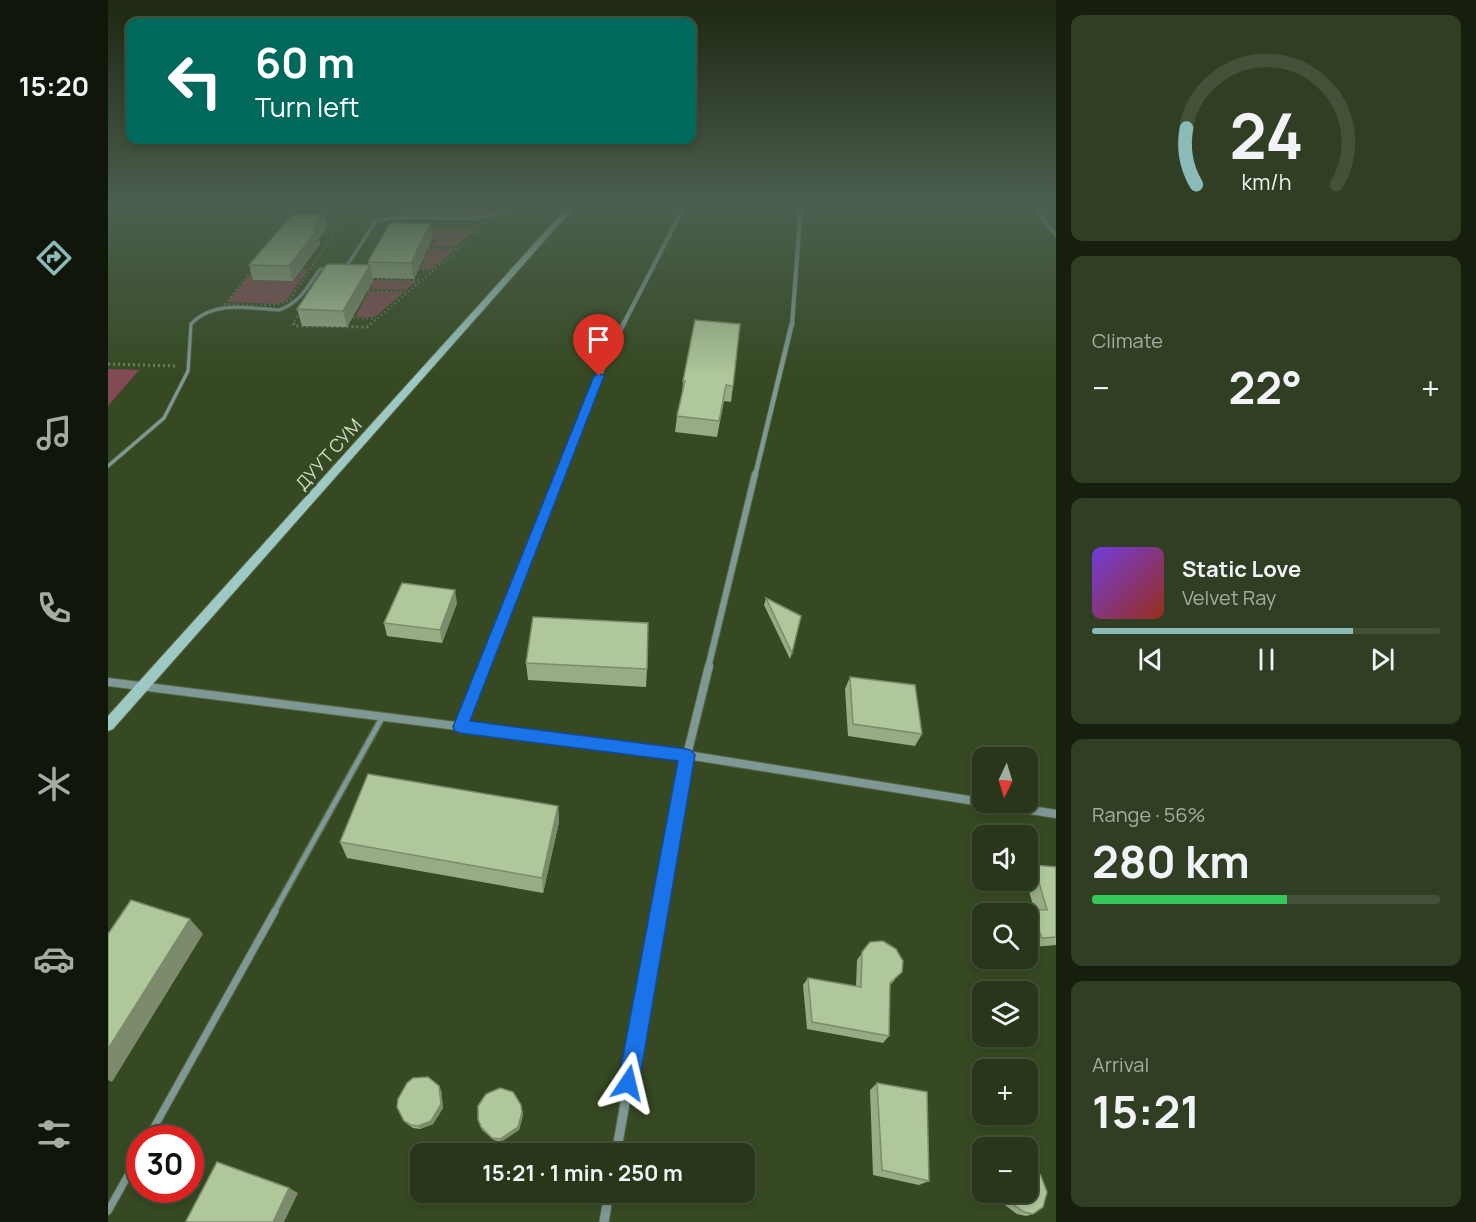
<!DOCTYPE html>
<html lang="en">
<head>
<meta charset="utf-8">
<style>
	:root { --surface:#28371a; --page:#303f23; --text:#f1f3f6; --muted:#a5aca2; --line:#445139; --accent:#8bbbb9 }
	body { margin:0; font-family:Manrope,sans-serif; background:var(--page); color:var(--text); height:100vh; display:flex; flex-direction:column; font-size:22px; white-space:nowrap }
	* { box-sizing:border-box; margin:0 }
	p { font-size:20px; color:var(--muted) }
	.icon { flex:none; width:33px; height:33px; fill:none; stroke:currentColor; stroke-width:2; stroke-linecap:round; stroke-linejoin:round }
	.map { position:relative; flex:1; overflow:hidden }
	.drawer { display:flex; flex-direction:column; gap:15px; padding:15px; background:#161e0e; width:420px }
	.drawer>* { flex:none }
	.guide { position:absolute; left:18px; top:18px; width:570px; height:126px; border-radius:12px; box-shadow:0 3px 9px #0003,0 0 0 2px var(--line); background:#00695c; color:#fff; overflow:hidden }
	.needle { width:39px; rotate:184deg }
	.fabs { position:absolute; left:864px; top:747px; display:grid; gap:12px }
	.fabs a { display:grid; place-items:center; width:66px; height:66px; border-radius:12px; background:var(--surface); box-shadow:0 3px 9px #0003,0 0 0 2px var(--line); font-size:30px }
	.speed { position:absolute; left:18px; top:1125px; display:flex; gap:12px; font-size:30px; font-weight:700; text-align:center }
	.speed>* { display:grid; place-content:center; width:78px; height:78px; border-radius:50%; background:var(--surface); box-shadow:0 3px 9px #0003,0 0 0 2px var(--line); line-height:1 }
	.speed .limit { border:9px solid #d22; background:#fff; color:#111 }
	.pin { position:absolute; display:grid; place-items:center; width:51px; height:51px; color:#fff; margin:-62px -26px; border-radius:50% 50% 50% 0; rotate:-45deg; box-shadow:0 0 6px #0007 }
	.pin .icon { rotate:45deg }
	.me { position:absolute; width:66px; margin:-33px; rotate:10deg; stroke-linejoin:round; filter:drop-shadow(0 0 4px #0008) }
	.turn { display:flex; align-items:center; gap:21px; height:126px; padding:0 30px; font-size:27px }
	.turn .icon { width:78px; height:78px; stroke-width:2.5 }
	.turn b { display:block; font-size:42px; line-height:51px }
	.big { font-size:45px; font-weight:700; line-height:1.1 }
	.drawer .card { flex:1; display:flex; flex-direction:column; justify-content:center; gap:9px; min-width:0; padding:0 21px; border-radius:12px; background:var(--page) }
	.drawer .dial { align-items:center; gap:0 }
	.dial svg { height:156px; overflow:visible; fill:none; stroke:var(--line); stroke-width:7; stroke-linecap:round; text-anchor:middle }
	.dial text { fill:var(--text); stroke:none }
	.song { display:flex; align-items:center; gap:18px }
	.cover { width:72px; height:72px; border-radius:9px; background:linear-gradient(135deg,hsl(260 70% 55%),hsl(10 70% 35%)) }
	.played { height:6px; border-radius:3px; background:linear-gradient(90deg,var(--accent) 75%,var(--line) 75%) }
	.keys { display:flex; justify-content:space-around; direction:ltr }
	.heat { display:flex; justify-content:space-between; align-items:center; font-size:33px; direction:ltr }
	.charge { height:9px; border-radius:4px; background:linear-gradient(90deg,#34c759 56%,var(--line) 0) }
	.trip { position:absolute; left:302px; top:1143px; width:345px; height:60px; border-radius:12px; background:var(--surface); box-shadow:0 3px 9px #0003,0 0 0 2px var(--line); font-weight:700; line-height:60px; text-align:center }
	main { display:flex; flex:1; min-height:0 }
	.tabs { display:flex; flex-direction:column; width:108px; justify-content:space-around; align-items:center; background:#10160a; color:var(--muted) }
	.tabs .icon { width:42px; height:42px }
	.tabs .active { color:var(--accent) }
	.tabs b { font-size:27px; color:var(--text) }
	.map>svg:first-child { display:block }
	.green { fill:#824b54 }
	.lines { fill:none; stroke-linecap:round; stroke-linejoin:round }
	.lane-far2-casing { stroke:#556743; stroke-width:4.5 }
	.lane-far1-casing { stroke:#556743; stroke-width:8 }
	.lane-casing { stroke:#556743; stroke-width:9 }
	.street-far4-casing { stroke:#556743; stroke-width:5 }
	.street-far3-casing { stroke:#556743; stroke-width:6 }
	.street-far2-casing { stroke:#556743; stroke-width:8 }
	.street-far1-casing { stroke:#556743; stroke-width:10 }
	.street-casing { stroke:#556743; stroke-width:11 }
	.secondary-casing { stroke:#556743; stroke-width:2 }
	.path-far1 { stroke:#6d7e5c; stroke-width:2; stroke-dasharray:1.5 3; stroke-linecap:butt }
	.path { stroke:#6d7e5c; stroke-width:3; stroke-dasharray:2 3; stroke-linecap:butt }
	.lane-far2 { stroke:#7e9896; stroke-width:3 }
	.lane-far1 { stroke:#7e9896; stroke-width:5 }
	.lane { stroke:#7e9896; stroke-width:7 }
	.street-far4 { stroke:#7e9896; stroke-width:4 }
	.street-far3 { stroke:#7e9896; stroke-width:4.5 }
	.street-far2 { stroke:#7e9896; stroke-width:6 }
	.street-far1 { stroke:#7e9896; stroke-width:8 }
	.street { stroke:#7e9896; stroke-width:9 }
	.secondary { fill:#9ec8c4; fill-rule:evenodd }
	.wall { fill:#97ab85 }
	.shaded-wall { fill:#7b8b6c }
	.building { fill:#b0c79b; stroke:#7b8b6c; stroke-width:1.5 }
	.route { fill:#1a73e8; stroke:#114b97; stroke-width:1.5 }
	.labels { text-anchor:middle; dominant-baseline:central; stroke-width:6; stroke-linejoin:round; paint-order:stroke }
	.street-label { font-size:18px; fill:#d2dec7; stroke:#364922 }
</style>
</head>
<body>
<main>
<nav class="tabs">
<b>15:20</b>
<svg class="icon active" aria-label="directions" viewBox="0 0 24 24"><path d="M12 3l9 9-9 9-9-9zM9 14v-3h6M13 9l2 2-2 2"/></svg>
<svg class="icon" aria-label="music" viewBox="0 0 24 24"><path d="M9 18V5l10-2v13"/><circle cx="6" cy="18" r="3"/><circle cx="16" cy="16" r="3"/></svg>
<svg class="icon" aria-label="phone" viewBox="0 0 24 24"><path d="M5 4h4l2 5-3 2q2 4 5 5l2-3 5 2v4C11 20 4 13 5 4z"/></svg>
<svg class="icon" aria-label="climate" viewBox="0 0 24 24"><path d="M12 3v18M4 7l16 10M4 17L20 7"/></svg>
<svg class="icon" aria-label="car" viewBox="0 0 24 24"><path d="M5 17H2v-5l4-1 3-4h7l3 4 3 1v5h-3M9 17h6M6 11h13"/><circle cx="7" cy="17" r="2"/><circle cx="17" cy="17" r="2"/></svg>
<svg class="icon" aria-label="filters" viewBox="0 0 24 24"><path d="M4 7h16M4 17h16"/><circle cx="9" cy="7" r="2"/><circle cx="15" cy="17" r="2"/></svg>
</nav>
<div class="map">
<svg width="948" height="1222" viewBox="0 0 948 1222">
	<rect width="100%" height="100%" fill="#364922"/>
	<path class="green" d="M 219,205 L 399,205 L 391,213 Z
		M 288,228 L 363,230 L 365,232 L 347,247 L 324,246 L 328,239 L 307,238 Z
		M 321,249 L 346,250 L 324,269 L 312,269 Z
		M 147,268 L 154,268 L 145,280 L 186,281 L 195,269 L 200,270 L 178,301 L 169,304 L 122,302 L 121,300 Z
		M 222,279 L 309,281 L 298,290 L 262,289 L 266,280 Z
		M 261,291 L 296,292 L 267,317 L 247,317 Z
		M 0,369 L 31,370 L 0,406 Z"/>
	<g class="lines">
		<defs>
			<path id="lane-far2" d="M 238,267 L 268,221 C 314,210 369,230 411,205
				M 0,466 L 56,418 L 80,371 L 83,324 C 106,300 141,308 171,310 C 192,303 200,286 212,269 L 222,269"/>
			<path id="lane-far1" d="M 166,912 L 275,716"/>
			<path id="lane" d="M 40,1138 L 167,911
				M 0,1211 L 32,1154"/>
			<path id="street-far4" d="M 924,205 L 948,235
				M 515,325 L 577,205
				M 684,325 L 693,205"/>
			<path id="street-far3" d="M 452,476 L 500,354 L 516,323
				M 647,476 L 684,323"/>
			<path id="street-far2" d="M 375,668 L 452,474
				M 600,668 L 647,474"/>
			<path id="street-far1" d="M 601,666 L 579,755 L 948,814
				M 0,682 L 579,755 L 551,912
				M 352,727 L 376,666"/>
			<path id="street" d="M 508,1154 L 551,911
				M 496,1222 L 501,1192"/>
			<path id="secondary" d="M 461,205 L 468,205 L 5,729 L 0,731 L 0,716 Z"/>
		</defs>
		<use href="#lane-far2" class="lane-far2-casing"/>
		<use href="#lane-far1" class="lane-far1-casing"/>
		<use href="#lane" class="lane-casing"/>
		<use href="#street-far4" class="street-far4-casing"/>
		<use href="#street-far3" class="street-far3-casing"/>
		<use href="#street-far2" class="street-far2-casing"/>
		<use href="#street-far1" class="street-far1-casing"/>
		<use href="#street" class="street-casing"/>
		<use href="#secondary" class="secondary-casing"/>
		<path class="path-far1" d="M 186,223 L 232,224 L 181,301 L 167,305 L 117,304 L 180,225 Z
			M 214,234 L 224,235
			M 320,248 L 349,249
			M 310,270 L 324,270
			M 260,279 L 312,280
			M 260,290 L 300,292
			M 245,318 L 268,319
			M 186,325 L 185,323 L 218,272 L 255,274 L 283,227 L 365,229 L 370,232 L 262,325"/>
		<path class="path" d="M 185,323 L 187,326 L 259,327 L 263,323
			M 0,364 L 67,366"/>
		<use href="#lane-far2" class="lane-far2"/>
		<use href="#lane-far1" class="lane-far1"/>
		<use href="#lane" class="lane"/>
		<use href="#street-far4" class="street-far4"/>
		<use href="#street-far3" class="street-far3"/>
		<use href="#street-far2" class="street-far2"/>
		<use href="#street-far1" class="street-far1"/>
		<use href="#street" class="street"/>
		<use href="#secondary" class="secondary"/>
	</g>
	<path class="wall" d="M 215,214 L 219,228 L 211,239 L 212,244 L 185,281 L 145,280 L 141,265 Z
		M 322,224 L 324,239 L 306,279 L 264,278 L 265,281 L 239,327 L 194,326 L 189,309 L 260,265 L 260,262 Z
		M 575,381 L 625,386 L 623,402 L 616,401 L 609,437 L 567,432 L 569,416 L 574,395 Z
		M 658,598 L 684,653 L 682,659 L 656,605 Z
		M 349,603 L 334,643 L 279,636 L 276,623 Z
		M 418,663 L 539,669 L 538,687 L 420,680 Z
		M 742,677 L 814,734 L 807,746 L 740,736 L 737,689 Z
		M 450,806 L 451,822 L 435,893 L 239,858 L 232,842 Z
		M 926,865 L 948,867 L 948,945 L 924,947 L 920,937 L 920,914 L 917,914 L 922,909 L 926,909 L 918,880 L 920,880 L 920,872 Z
		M 762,942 L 787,980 L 782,985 L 781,1036 L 775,1043 L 699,1029 L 695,985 L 700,978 L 748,986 L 749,960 Z
		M 769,1083 L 821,1181 L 811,1185 L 765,1175 L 762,1090 Z
		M 333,1090 L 335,1108 L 325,1124 L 312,1129 L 305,1128 L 299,1124 L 296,1121 Z
		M 413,1105 L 415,1115 L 411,1130 L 393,1142 L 386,1140 L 374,1130 L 370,1119 Z
		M 888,1192 L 920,1192 L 925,1214 L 918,1216 L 909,1214 L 894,1203 Z"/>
	<path class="shaded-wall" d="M 215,214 L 219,228 L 211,239 L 212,244 L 185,281 L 181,266 L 204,230 Z
		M 322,224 L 324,239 L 306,279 L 303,263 Z
		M 262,265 L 265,281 L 239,327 L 235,311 Z
		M 347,590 L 349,603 L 334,643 L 332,630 Z
		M 450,806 L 451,822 L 435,893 L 434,878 Z
		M 82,919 L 95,934 L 4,1082 L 0,1080 L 0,1049 Z
		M 331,1086 L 333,1090 L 335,1108 L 325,1124 L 312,1129 L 310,1126 Z
		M 413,1105 L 415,1115 L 411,1130 L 393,1142 L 392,1139 Z
		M 181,1188 L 190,1193 L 176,1222 L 165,1222 Z"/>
	<path class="building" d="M 185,214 L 215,214 L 204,230 L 209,230 L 181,266 L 141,265 Z
		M 282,223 L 322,224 L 303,263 L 260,262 Z
		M 219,264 L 262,265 L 235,311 L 189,309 Z
		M 587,320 L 632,324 L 625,386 L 618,385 L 611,421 L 569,416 L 577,381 L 575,381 Z
		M 294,583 L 347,590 L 332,630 L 276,623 Z
		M 658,598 L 693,616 L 684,653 Z
		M 425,617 L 540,623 L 539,669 L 418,663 Z
		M 742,677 L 807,685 L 814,734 L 745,724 Z
		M 260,774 L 450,806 L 434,878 L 232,842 Z
		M 926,865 L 948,867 L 948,937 L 934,938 L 922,909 L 939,910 Z
		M 23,900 L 82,919 L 0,1049 L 0,934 Z
		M 775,941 L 788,949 L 795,961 L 794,972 L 782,983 L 781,1036 L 704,1022 L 700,978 L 753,987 L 754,952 L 762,942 Z
		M 320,1077 L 331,1086 L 333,1104 L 323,1121 L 310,1126 L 303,1125 L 296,1121 L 289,1107 L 290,1099 L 299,1083 L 305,1078 Z
		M 769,1083 L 819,1092 L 821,1181 L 774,1170 Z
		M 392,1088 L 405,1092 L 413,1105 L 414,1112 L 410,1127 L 392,1139 L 384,1138 L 373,1127 L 370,1119 L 370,1106 L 378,1094 Z
		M 109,1162 L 181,1188 L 165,1222 L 81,1222 L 78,1221 Z
		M 920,1163 L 928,1168 L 933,1176 L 939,1192 L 935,1207 L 925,1214 L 916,1212 L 900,1201 L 895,1192 L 920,1192 Z"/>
	<linearGradient id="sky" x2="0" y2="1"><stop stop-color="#1e2813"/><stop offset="0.55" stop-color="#4c5f4f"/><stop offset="1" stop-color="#4c5f4f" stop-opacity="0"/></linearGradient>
	<rect width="948" height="376" fill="url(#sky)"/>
	<path class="route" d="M 491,373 L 496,376 L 362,721 L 579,749 L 584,751 L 587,755 L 531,1083 L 528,1091 L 520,1094 L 513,1091 L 510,1083 L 570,761 L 352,733 L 347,731 L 345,727 L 486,376 Z"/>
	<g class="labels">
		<g class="street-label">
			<text transform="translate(220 454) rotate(-48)">ДУУТ СУМ</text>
		</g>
	</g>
</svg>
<div class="fabs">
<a><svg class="needle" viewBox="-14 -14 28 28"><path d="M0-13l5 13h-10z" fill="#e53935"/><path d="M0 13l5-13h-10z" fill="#a5aca2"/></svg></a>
<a><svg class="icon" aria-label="sound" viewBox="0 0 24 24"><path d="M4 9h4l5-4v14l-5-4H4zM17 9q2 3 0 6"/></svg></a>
<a><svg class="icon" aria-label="search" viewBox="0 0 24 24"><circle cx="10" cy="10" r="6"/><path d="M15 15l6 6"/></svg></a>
<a><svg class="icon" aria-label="layers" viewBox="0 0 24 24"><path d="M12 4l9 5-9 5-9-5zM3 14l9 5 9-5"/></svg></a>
<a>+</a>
<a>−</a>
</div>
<div class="speed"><div class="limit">30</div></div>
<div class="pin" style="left:491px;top:376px;background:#d93025"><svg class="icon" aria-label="arrive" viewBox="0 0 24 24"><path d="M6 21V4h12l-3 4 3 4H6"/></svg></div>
<svg class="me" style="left:520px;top:1083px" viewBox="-20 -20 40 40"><path d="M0-17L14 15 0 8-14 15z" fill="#1a73e8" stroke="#fff" stroke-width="4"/></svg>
<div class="trip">15:21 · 1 min · 250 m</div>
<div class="guide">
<div class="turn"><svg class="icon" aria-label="left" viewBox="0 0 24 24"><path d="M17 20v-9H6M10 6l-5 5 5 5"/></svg><div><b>60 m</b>Turn left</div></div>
</div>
</div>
<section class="drawer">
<div class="card dial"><svg viewBox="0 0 100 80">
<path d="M14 69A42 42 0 1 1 86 69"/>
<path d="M14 69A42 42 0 0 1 9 40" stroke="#8bbbb9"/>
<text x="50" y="56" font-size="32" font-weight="700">24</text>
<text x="50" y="72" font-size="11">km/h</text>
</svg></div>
<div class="card"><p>Climate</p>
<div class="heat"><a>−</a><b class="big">22°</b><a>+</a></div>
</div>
<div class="card">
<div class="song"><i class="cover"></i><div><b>Static Love</b><p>Velvet Ray</p></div></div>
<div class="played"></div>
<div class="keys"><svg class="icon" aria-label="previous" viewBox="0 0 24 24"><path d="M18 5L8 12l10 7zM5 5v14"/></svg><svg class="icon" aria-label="pause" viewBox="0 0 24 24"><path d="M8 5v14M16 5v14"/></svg><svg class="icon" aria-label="next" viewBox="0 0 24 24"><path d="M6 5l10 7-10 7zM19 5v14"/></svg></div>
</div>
<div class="card"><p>Range · 56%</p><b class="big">280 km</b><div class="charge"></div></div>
<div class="card"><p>Arrival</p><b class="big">15:21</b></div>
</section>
</main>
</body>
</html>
